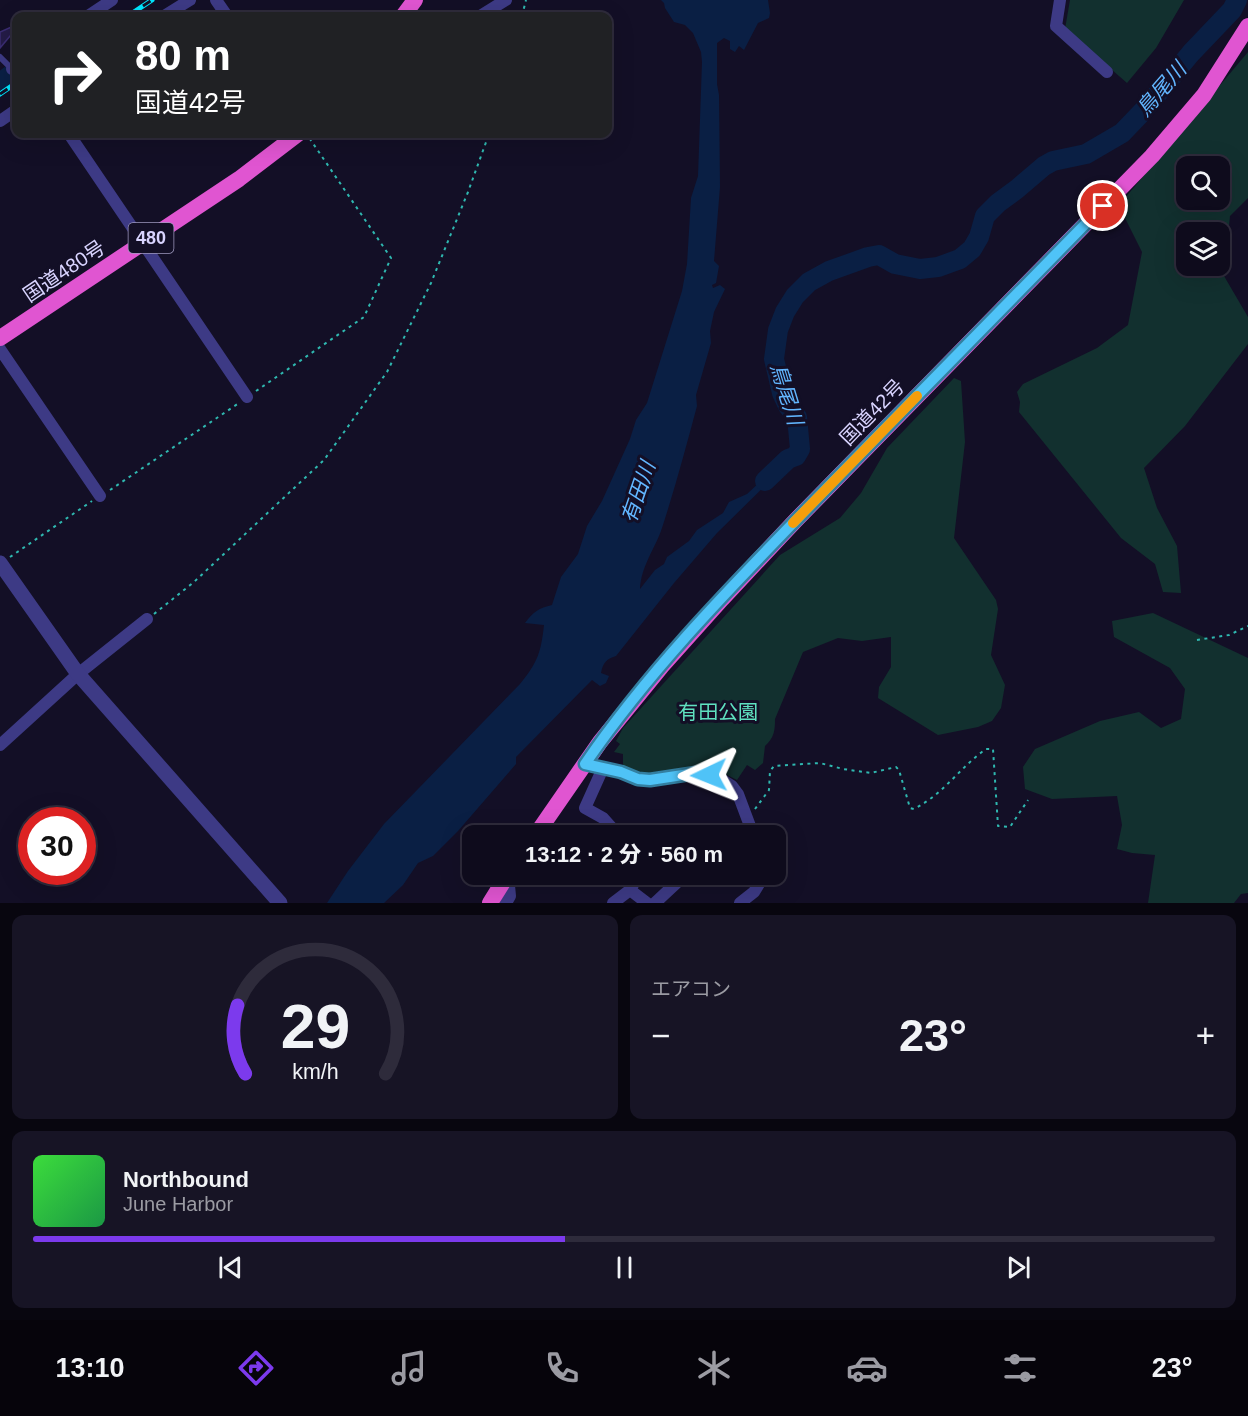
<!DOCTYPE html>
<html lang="ja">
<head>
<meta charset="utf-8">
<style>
	:root { --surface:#0e0b1c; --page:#171425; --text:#f1f3f6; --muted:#9b9ba3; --line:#2e2b3b; --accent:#7c3aed }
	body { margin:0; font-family:Helvetica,"Noto Sans JP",sans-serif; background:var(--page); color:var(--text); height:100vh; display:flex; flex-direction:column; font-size:22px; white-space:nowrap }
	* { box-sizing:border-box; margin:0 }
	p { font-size:20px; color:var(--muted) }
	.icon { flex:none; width:33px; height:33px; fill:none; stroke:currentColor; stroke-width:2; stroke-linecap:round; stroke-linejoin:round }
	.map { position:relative; height:903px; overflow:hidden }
	.panel { display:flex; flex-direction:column; gap:12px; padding:12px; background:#08060f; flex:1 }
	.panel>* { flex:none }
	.hud { position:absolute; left:12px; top:12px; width:600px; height:126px; border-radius:12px; box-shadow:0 6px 24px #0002,0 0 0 2px var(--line); background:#202124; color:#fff; overflow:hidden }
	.tools { position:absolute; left:1176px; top:156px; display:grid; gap:12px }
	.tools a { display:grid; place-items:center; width:54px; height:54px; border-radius:12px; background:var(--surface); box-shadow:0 6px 24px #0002,0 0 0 2px var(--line); font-size:30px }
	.speed { position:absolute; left:18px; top:807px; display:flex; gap:12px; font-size:30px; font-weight:700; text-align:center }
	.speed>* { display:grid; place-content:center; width:78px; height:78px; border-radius:50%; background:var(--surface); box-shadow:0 6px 24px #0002,0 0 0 2px var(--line); line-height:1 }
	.speed .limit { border:9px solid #d22; background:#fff; color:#111 }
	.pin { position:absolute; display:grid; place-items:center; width:51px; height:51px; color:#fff; margin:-26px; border:3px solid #fff; border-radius:50%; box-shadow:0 2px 6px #0007 }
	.me { position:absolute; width:66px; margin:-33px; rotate:268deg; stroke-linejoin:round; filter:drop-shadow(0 0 4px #0008) }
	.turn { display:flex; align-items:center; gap:21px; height:126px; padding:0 24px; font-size:27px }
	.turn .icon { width:78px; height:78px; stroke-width:2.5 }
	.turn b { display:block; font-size:42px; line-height:51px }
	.big { font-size:45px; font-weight:800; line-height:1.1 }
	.panel .card { flex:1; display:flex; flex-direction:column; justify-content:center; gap:9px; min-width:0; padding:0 21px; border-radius:12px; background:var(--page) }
	.panel .dial { align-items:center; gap:0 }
	.dial svg { height:156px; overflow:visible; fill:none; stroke:var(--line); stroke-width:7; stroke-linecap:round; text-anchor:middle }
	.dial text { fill:var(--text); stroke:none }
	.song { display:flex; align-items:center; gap:18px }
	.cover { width:72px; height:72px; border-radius:9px; background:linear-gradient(135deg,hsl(120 70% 55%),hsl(140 70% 35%)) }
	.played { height:6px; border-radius:3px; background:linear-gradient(90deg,var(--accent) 45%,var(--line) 45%) }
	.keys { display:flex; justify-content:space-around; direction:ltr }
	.heat { display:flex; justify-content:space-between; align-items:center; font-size:33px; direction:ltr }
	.panel .tiles { flex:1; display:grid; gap:12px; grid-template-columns:1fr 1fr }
	.card:last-child { grid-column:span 2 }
	.trip { position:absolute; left:462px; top:825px; width:324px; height:60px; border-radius:12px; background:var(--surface); box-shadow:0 6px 24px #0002,0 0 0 2px var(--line); font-weight:800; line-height:60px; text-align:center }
	.tab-bar { display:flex; height:96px; justify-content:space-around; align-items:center; background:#06040b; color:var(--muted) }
	.tab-bar .icon { width:42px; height:42px }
	.tab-bar .active { color:var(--accent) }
	.tab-bar b { font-size:27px; color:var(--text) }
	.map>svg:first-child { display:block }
	.green { fill:#12302f; fill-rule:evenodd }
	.water { fill:#0a1f44 }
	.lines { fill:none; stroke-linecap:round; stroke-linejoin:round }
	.river { stroke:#0a1f44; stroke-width:20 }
	.building { fill:#241b47; stroke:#3b2d73; stroke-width:1.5 }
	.path { stroke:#2fb8b0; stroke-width:2; stroke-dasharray:3 4.5; stroke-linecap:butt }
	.service { stroke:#3d3a85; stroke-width:6 }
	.minor { stroke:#3d3a85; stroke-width:12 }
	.tertiary { stroke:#3d3a85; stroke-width:15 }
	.trunk { stroke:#e055d1; stroke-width:16 }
	.rail-casing { stroke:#00e5ff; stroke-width:5 }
	.rail { stroke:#130f26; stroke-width:3; stroke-dasharray:9; stroke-linecap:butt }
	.route-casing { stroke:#337fa1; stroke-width:15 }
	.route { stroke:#4fc3f7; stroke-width:10 }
	.slow { stroke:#f59e0b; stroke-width:10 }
	.labels { text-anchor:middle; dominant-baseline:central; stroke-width:6; stroke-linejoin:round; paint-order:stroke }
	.shield { fill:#130f26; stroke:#9e99be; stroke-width:1.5 }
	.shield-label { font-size:18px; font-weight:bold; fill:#d9d4ff }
	.street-label { font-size:20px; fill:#d9d4ff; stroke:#130f26 }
	.park-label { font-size:20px; fill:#5fe0c0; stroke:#130f26 }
	.water-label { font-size:21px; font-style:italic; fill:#62b6ff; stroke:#130f26 }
</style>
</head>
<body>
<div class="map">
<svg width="1248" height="903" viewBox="0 0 1248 903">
	<rect width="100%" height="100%" fill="#130f26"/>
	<path class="green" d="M 1070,0 L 1184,0 L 1156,48 L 1127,83 L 1065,29 Z
		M 1248,52 L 1248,198 L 1230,216 L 1224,276 L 1248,317 L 1248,344 L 1185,426 L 1144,468 L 1157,508 L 1177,546 L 1181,593 L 1163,592 L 1155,564 L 1121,538 L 1019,412 L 1020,402 L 1017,392 L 1023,384 L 1097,348 L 1128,325 L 1142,252 L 1123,214 L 1125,198 ZM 1186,166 L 1220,166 L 1220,200 L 1186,200 ZM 1186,232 L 1220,232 L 1220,266 L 1186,266 Z
		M 954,378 L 961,381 L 965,442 L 954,538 L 996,600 L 998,609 L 991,655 L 1005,685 L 1001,708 L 992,721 L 978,727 L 938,735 L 878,698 L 879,687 L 891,667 L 891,637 L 862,641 L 838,638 L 803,652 L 775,719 C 775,731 774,738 765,746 L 763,763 L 755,770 L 747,765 L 737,780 L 717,770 L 704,768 L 685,768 L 643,776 L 623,769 L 623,754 L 614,752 L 620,744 L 616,741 L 623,728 L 780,555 L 840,518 L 861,493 L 887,448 Z
		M 1153,613 L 1248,658 L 1248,893 L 1241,894 L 1234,903 L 1148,903 L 1155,855 L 1132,853 L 1117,849 L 1122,825 L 1117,796 L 1052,799 L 1025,789 L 1023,767 L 1035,749 L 1100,721 L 1139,712 L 1161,728 L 1181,719 L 1185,689 L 1170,668 L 1114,637 L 1112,621 Z"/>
	<path class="water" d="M 661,0 L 768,0 L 770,13 L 769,18 L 758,23 L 744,50 L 739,46 L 735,52 L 730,49 L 730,41 L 724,38 L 717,43 L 717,84 L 719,95 L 720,187 L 714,261 L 719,266 L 716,283 L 712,285 L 713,288 L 720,285 L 725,289 L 714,312 L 710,331 L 711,343 L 696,395 L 697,406 C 686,447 675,488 662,528 C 655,549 641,566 640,589 L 655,570 L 664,564 L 667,557 L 689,541 L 697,530 L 723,513 L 729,502 L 747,494 L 761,481 L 768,468 L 785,460 L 782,469 L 717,533 L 674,583 L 616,656 C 606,659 603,663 601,673 L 609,676 L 606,683 L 600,686 L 592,680 L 516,757 L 516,764 L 458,831 L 433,856 L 418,863 L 403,885 L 384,903 L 327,903 L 348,871 L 384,824 L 520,684 C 538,662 541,652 544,625 L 525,623 C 533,612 539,608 552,605 L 561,577 L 578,554 L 587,526 L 602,501 L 630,439 L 636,420 L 647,403 L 682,291 L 687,264 L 691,198 L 698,176 L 702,62 L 701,52 L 693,33 L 685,25 L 674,22 L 665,8 L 664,3 Z"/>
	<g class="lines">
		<path class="river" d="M 0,83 L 16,71
			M 765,481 L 788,459 L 796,456 L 800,449 L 797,417 L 788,406 L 782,393 L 774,359 L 778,330 L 785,312 L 795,296 L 809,282 L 829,271 L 868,257 L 879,255 L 895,264 L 920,269 L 938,267 L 960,259 L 972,249 L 979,237 L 985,216 L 998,203 L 1017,189 L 1044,166 L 1053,161 L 1086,154 L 1122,133 L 1145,109 L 1191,53 L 1232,10 L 1237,0"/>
	</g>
	<path class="building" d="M 16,25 L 16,29 L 0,48 L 0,32 Z"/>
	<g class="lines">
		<path class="path" d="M 522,16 L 526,0
			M 256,391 L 364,317 L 391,258 L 310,139
			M 110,490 L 239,403
			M 10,557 L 92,501
			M 154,614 L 194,582 L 324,460 L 387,372 L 431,283 L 468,192 L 489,134
			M 1197,640 L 1229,635 L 1248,626
			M 755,809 L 769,790 L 770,771 L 774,766 L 820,763 L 843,769 L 871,773 L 896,767 L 899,770 L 910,808 L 914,809 C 945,793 960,767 986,749 L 993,749 L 998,826 L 1010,827 L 1028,800"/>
		<path class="service" d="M 0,57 L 12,69"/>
		<path class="minor" d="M 216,0 L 227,16
			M 1060,0 L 1056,26 L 1107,72
			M 88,16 L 112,0
			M 164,16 L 190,0
			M 480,16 L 506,0
			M 12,69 L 16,65
			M 0,121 L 16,110
			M 69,134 L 247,397
			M 0,349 L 100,496
			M 0,745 L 78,674 L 147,619
			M 585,764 L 621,772 L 638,779 L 650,780 L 696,773 L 721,779 L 732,786 L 738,794 L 753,834 L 750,836
			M 603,768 L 585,808 L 603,818 L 619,836
			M 630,890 L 647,903
			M 506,903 L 510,896 L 508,875
			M 613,903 L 630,890 L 639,874
			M 655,903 L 686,874
			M 740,903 L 754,892 L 765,874"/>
		<path class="tertiary" d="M 0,563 L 78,674 L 280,903"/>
		<path class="trunk" d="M 403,16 L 415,0
			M 0,338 L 239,179 L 298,134
			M 535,836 L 600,742 L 662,666 L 722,599 L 796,520 L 1152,156 L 1204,95 L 1248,26
			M 490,903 L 508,874"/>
		<defs>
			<path id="rail" d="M 128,16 L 152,0
				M 0,94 L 16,83"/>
		</defs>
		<use href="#rail" class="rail-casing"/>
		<use href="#rail" class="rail"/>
	</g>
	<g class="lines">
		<defs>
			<path id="route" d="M 709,775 L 696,773 L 650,780 L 638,779 L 621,772 L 585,764 C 654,663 743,575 827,488 C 919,394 1011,299 1103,206"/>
		</defs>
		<use href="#route" class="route-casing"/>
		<use href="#route" class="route"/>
		<path class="slow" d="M 793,523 L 917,396"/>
	</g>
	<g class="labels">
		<rect class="shield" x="128.5" y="223" width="45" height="30" rx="4.5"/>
		<g class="shield-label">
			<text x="151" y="238">480</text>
		</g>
		<g class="street-label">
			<text transform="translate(64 271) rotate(-34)">国道480号</text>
			<text transform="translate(872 412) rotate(-46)">国道42号</text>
		</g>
		<g class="park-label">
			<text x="718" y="712">有田公園</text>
		</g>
		<g class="water-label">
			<text transform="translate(1161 89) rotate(-49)">鳥尾川</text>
			<text transform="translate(787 394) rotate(73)">鳥尾川</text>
			<text transform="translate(638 492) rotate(-71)">有田川</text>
		</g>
	</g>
</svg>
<div class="tools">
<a><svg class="icon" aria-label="search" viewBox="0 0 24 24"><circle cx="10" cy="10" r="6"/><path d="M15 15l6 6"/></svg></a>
<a><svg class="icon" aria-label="layers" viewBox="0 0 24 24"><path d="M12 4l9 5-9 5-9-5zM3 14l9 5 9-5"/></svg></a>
</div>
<div class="speed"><div class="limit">30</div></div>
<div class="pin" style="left:1103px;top:206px;background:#d93025"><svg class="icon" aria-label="arrive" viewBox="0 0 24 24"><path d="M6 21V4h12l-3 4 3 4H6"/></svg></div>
<svg class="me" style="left:709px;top:775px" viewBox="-20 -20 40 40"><path d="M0-17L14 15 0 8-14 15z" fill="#4fc3f7" stroke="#fff" stroke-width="4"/></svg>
<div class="trip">13:12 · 2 分 · 560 m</div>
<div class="hud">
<div class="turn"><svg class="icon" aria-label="right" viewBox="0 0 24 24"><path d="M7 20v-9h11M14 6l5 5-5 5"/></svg><div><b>80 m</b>国道42号</div></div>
</div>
</div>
<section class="panel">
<div class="tiles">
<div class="card dial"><svg viewBox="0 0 100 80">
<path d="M14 69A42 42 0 1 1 86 69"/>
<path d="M14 69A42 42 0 0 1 10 34" stroke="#7c3aed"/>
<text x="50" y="56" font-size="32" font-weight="700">29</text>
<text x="50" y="72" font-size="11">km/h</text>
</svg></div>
<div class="card"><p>エアコン</p>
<div class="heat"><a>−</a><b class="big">23°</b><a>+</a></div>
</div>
<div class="card">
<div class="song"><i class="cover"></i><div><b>Northbound</b><p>June Harbor</p></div></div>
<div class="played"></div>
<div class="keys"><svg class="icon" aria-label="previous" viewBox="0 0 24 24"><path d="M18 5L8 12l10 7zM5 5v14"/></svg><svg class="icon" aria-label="pause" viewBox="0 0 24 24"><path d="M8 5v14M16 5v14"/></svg><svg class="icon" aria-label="next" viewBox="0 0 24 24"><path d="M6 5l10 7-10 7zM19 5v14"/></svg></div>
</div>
</div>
</section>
<nav class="tab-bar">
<b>13:10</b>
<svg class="icon active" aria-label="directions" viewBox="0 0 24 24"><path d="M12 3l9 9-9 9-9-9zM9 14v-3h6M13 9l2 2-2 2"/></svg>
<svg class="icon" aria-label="music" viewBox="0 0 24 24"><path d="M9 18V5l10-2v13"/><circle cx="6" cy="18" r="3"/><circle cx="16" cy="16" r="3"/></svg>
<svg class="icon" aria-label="phone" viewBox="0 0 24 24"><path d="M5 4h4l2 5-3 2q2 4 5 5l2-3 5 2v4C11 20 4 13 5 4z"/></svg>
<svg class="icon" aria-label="climate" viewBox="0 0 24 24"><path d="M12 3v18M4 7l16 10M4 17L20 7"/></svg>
<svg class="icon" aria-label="car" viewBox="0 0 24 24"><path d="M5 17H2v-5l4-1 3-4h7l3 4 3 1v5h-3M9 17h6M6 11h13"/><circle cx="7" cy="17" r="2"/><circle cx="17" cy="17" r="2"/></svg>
<svg class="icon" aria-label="filters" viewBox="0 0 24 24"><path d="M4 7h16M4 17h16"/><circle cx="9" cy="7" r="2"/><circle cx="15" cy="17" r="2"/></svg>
<b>23°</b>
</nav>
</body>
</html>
